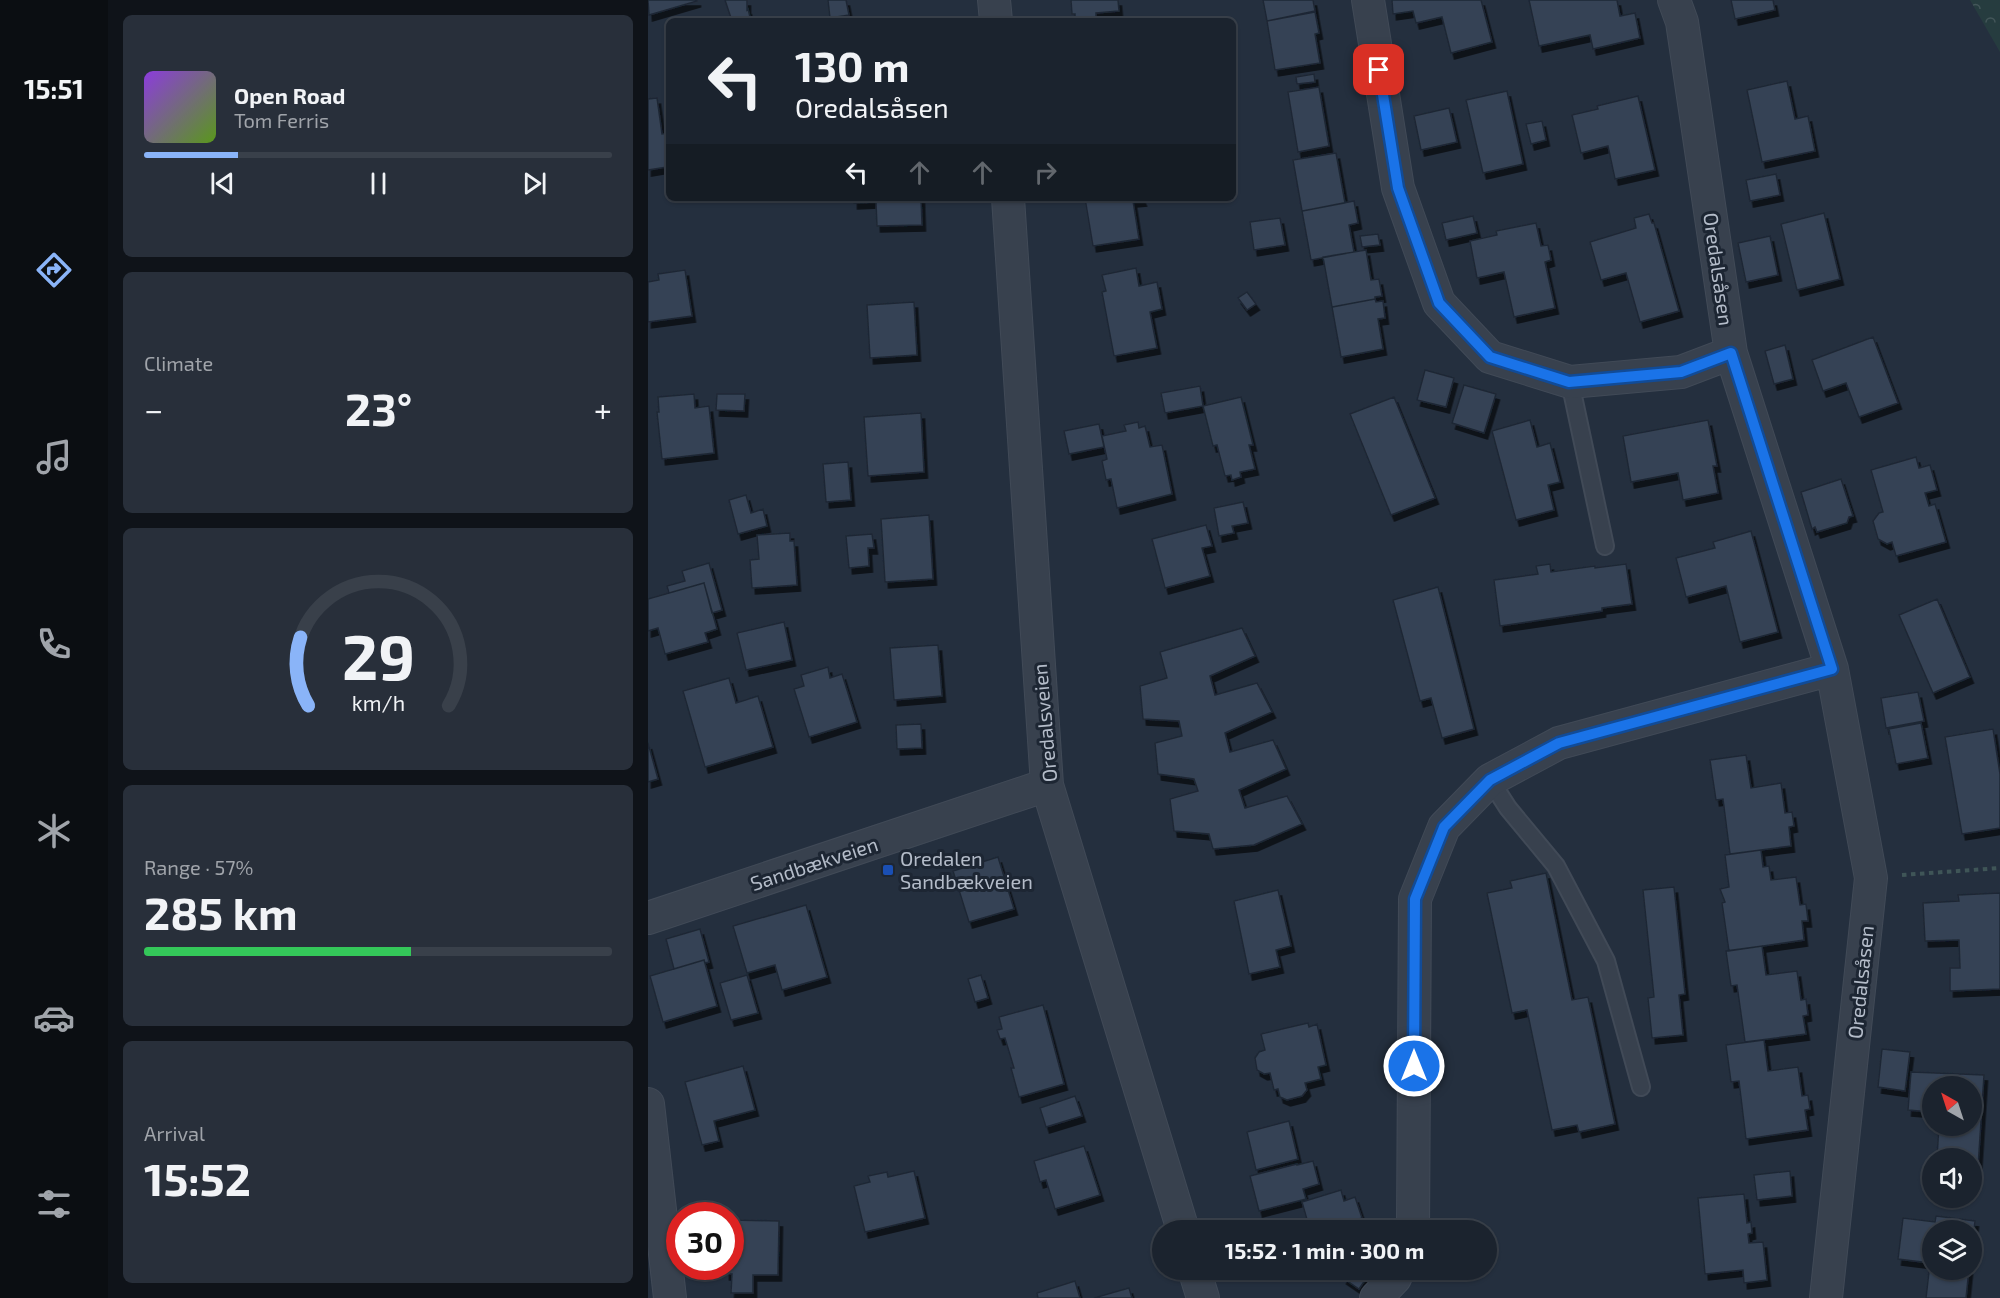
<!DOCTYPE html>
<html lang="en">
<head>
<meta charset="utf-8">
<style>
	:root { --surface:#1b232e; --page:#282f3a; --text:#f1f3f6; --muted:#a0a4aa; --line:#39404a; --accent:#8ab4f8 }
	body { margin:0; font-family:"Exo 2",sans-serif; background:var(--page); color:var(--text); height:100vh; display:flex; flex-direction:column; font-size:22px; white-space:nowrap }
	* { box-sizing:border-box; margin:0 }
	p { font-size:20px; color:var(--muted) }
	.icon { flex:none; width:33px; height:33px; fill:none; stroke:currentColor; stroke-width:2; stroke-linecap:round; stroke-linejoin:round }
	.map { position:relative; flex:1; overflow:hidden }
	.panel { display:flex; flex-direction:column; gap:15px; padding:15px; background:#0f1319; width:540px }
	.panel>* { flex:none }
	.top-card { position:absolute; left:18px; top:18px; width:570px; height:183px; border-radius:9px; box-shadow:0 2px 4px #0004,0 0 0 2px var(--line); background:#1b232e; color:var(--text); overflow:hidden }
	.needle { width:39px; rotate:321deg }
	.buttons { position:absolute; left:1274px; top:1076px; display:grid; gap:12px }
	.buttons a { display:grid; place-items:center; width:60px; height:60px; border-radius:50%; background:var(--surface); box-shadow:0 2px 4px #0004,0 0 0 2px var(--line); font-size:30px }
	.speed { position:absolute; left:18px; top:1202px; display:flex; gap:12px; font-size:30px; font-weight:700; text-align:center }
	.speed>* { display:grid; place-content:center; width:78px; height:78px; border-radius:50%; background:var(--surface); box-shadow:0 2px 4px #0004,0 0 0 2px var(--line); line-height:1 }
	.speed .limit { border:9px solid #d22; background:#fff; color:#111 }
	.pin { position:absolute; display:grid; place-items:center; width:51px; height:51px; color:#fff; margin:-26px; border-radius:12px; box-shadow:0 3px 9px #0006 }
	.me { position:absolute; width:66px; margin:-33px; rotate:0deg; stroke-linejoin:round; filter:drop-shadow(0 0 4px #0008) }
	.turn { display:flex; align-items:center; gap:21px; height:126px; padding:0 30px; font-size:27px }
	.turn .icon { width:78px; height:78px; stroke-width:2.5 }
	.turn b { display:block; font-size:42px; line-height:51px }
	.lanes { display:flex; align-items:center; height:57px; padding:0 30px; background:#0003; justify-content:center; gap:30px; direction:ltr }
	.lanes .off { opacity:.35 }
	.big { font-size:45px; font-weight:700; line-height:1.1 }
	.panel .card { flex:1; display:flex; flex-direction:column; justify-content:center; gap:9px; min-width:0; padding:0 21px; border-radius:9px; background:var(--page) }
	.panel .dial { align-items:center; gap:0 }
	.dial svg { height:156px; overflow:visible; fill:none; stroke:var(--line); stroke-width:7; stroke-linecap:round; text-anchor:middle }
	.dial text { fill:var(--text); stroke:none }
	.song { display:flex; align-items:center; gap:18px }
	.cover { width:72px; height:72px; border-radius:9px; background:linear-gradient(135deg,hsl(270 70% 55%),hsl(90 70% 35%)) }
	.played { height:6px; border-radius:3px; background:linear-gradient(90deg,var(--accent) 20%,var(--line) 20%) }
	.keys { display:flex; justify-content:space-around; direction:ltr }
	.heat { display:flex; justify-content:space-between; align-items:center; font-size:33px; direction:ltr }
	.charge { height:9px; border-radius:4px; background:linear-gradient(90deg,#34c759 57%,var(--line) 0) }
	.trip { position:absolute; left:504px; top:1220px; width:345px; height:60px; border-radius:30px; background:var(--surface); box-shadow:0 2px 4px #0004,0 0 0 2px var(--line); font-weight:700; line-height:60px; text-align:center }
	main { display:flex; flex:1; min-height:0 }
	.dock { display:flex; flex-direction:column; width:108px; justify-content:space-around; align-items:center; background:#0b0e12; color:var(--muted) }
	.dock .icon { width:42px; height:42px }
	.dock .on { color:var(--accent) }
	.dock b { font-size:27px; color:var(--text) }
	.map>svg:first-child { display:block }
	.forest { fill:url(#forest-crowns) }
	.building { fill:#364354; stroke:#1f2835; stroke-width:1.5; filter:url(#shadow) }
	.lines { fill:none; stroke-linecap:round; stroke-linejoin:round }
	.lane-casing { stroke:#414a57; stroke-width:20 }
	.street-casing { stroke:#414a57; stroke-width:34 }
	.path { stroke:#3f5557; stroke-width:4; stroke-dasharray:4.5 4.5; stroke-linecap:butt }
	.lane { stroke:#38414e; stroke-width:16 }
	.street { stroke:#38414e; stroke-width:32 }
	.route-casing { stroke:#114b97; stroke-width:15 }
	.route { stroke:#1a73e8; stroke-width:10 }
	.transit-dot { fill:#1a4fb4; stroke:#1d2633; stroke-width:2 }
	.labels { text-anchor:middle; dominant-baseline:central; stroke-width:6; stroke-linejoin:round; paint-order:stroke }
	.street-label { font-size:20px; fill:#b4bcc9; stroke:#1d2633 }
	.poi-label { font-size:20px; fill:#b4bcc9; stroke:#1d2633; text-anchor:start }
</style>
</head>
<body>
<main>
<nav class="dock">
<b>15:51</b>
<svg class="icon on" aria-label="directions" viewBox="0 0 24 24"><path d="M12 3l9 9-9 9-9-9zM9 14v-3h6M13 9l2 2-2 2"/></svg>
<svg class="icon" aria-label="music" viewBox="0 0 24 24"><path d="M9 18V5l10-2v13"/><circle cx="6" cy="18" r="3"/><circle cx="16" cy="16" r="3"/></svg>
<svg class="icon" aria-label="phone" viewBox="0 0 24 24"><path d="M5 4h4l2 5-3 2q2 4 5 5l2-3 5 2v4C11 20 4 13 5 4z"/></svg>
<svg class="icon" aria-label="climate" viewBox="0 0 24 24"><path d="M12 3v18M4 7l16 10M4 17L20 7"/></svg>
<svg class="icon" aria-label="car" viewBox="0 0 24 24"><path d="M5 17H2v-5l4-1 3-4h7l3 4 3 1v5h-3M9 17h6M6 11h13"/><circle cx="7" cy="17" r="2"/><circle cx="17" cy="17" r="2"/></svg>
<svg class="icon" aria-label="filters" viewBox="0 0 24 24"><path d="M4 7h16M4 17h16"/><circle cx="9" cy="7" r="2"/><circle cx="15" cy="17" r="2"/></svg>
</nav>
<section class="panel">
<div class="card">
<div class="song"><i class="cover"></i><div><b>Open Road</b><p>Tom Ferris</p></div></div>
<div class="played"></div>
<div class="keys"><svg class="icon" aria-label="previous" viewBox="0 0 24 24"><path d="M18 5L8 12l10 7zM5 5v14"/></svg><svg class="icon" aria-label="pause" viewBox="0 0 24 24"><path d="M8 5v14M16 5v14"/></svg><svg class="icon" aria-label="next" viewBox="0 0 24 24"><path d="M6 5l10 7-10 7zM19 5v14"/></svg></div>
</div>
<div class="card"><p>Climate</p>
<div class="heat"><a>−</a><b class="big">23°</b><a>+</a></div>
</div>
<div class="card dial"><svg viewBox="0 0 100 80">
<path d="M14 69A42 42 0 1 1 86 69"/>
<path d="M14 69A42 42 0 0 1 10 34" stroke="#8ab4f8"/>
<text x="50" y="56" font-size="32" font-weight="700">29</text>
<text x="50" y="72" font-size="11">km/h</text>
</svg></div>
<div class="card"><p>Range · 57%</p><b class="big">285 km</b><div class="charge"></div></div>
<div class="card"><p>Arrival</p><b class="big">15:52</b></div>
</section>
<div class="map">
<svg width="1352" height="1298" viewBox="0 0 1352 1298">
	<defs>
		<pattern id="forest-crowns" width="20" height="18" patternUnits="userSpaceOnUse" patternTransform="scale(1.5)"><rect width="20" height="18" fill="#263c3f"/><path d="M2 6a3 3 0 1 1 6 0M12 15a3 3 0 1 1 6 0" fill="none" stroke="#435659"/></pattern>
		<filter id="shadow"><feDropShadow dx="3.5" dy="6" stdDeviation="0" flood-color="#0009"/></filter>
	</defs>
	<rect width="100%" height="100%" fill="#242f3e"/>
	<path class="forest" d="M 1322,0 L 1352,0 L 1352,52 Z"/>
	<path class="building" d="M 0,0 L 49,0 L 49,1 L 1,15 Z
		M 77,0 L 99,0 L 99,10 L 100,9 L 103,21 L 84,21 Z
		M 180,0 L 198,0 L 201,15 L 182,18 Z
		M 423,0 L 470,0 L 471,11 L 448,13 L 448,21 L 427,21 L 427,14 L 424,14 Z
		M 615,0 L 665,0 L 667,11 L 619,21 Z
		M 744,0 L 833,0 L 844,42 L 803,53 L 794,17 L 768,23 L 765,11 L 745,14 Z
		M 881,0 L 969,0 L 972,16 L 987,13 L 992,38 L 945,49 L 942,35 L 891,46 Z
		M 1083,0 L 1125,0 L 1127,10 L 1087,19 Z
		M 667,12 L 671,33 L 667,34 L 672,63 L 627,70 L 619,21 Z
		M 666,74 L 667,82 L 649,84 L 648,77 Z
		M 1139,81 L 1147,119 L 1160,116 L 1167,151 L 1114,162 L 1099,90 Z
		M 671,87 L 681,146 L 650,152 L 640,92 Z
		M 859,91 L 875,164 L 835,173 L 818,100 Z
		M 990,96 L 1007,170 L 967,179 L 960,146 L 933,153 L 924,115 L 950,109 L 949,106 Z
		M 9,98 L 14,134 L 21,133 L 21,154 L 17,155 L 19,167 L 0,170 L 0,99 Z
		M 801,108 L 809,142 L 773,150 L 766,116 Z
		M 894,121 L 898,140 L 883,144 L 878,124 Z
		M 688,153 L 697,203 L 654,211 L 645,160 Z
		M 1128,174 L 1132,195 L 1102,201 L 1098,180 Z
		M 206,198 L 273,198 L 274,225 L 229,226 L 228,202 L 206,203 Z
		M 437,198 L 494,198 L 495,200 L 485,201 L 491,239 L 445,246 Z
		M 706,201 L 710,223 L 701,225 L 706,252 L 663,260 L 654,211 Z
		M 1176,213 L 1192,279 L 1149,290 L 1133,224 Z
		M 1001,214 L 1004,223 L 1006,223 L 1031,311 L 992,322 L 978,273 L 953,280 L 942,242 L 988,228 L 986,218 Z
		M 825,216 L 829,233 L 798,240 L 794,223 Z
		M 632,218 L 637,245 L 606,250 L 602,222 Z
		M 888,223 L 893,246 L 900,245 L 903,260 L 897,262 L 907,308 L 866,317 L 856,272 L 829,278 L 822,241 L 849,235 L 848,231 Z
		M 730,234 L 732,245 L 714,247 L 712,236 Z
		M 1122,236 L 1130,275 L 1098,282 L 1090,243 Z
		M 718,250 L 723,280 L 731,279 L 734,296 L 727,297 L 727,299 L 684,307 L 675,257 Z
		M 488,268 L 491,286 L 509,282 L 514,309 L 502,312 L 509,348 L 466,356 L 454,292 L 458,291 L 454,275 Z
		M 37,270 L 44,316 L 0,322 L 0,282 L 11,280 L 10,274 Z
		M 599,292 L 608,304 L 599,310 L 590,298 Z
		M 727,299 L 728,302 L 735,301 L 737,318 L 730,319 L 735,349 L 693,357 L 684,307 Z
		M 266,302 L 269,355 L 222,358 L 219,305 Z
		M 1225,337 L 1250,403 L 1211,417 L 1198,383 L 1175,391 L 1164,360 Z
		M 1137,345 L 1145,379 L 1126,384 L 1117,351 Z
		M 777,370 L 806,378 L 798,407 L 769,400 Z
		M 816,385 L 848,394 L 836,433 L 804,423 Z
		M 552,386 L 555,406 L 517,413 L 513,393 Z
		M 46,394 L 47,408 L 61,406 L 66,453 L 14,459 L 9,412 L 11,412 L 10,397 Z
		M 69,394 L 97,394 L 96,411 L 68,410 Z
		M 593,397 L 605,445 L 601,445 L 607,469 L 592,472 L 593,477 L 584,480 L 583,475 L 577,476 L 569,445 L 565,446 L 555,406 Z
		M 746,397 L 787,498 L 743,515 L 702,414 Z
		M 273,413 L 276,472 L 220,476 L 216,417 Z
		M 882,420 L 889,447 L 902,443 L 912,482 L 900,485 L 906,510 L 868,520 L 844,431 Z
		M 1060,420 L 1069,466 L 1065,466 L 1070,493 L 1035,500 L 1030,473 L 983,482 L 975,436 Z
		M 490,422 L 491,428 L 497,426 L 502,447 L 514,445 L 524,494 L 469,508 L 463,479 L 458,480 L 454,461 L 459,459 L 454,436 L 478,431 L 476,425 Z
		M 451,424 L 456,447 L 421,454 L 416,431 Z
		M 1268,457 L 1271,468 L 1282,465 L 1289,490 L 1277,493 L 1281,506 L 1287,504 L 1298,542 L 1248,556 L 1244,542 L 1239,544 L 1230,539 L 1225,521 L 1231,513 L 1235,512 L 1223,470 Z
		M 200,462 L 203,500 L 178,502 L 175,464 Z
		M 1193,479 L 1205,516 L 1201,517 L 1199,523 L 1169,532 L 1167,527 L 1164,529 L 1153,492 Z
		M 98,495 L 103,513 L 115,509 L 119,526 L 90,534 L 81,500 Z
		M 595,502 L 600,523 L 584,526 L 586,533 L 571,536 L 566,508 Z
		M 281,515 L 285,579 L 237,582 L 233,519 Z
		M 558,525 L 564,546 L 554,548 L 562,576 L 517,588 L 504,539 Z
		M 1103,531 L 1130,632 L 1092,642 L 1078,586 L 1038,597 L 1028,558 L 1067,548 L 1065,542 Z
		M 142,533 L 142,541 L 146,541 L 149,585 L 104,588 L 102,560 L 111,559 L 109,535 Z
		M 224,534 L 226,548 L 220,548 L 221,566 L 201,568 L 198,536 Z
		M 61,563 L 74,610 L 64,613 L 56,583 L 21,593 L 19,586 L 37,581 L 34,571 Z
		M 902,564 L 903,572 L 947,566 L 947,568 L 978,564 L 984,604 L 954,608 L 954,611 L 852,626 L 846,580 L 890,574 L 888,566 Z
		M 56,583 L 69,629 L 57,633 L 60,642 L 17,654 L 10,628 L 0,631 L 0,599 Z
		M 790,587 L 826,729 L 794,738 L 783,698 L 772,701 L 745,600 Z
		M 1289,599 L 1322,677 L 1285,693 L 1251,615 Z
		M 136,622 L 144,660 L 98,670 L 89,633 Z
		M 594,628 L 607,656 L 562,676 L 567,695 L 609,683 L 624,712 L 577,733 L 582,752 L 625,740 L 638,769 L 591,790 L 597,808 L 639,796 L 654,824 L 606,845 L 565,849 L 561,834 L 526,831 L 522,799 L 550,791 L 546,779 L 510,774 L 507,743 L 534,736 L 531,721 L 495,719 L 492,686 L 519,678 L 512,652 Z
		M 290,645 L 294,696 L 246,700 L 242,648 Z
		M 180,667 L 182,678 L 194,674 L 209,722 L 161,737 L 146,689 L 156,686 L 153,675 Z
		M 81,678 L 88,703 L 110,696 L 125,747 L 57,767 L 35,691 Z
		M 1270,692 L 1276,721 L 1238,728 L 1233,698 Z
		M 1273,723 L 1280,758 L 1248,764 L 1241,729 Z
		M 273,724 L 274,748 L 249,749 L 248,725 Z
		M 1345,729 L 1352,774 L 1352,828 L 1314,834 L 1297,737 Z
		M 0,743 L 10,779 L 0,782 Z
		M 1098,755 L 1103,788 L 1133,783 L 1137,813 L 1144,812 L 1146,826 L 1141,827 L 1143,846 L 1082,854 L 1075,799 L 1068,800 L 1062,760 Z
		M 1113,850 L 1115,867 L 1121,866 L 1123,880 L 1148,877 L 1152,905 L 1158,904 L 1160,921 L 1154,921 L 1156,940 L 1081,951 L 1074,903 L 1077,902 L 1072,889 L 1081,887 L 1077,855 Z
		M 350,857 L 366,909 L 321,922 L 305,871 Z
		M 898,873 L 924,1000 L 940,997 L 967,1124 L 931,1132 L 929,1125 L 904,1130 L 879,1010 L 864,1013 L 839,893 L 864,888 L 862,881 Z
		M 1026,887 L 1037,994 L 1031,995 L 1035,1035 L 1004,1038 L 1000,998 L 1006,997 L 995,890 Z
		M 630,890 L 643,946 L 628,950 L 632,967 L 601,974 L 586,901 Z
		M 1352,893 L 1352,989 L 1302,991 L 1302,968 L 1312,968 L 1311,940 L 1277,941 L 1275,903 L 1311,901 L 1310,895 Z
		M 158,905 L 179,977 L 134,990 L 127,965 L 99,973 L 85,926 Z
		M 52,929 L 61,962 L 57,963 L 56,960 L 26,969 L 18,939 Z
		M 1114,946 L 1118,975 L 1149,971 L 1153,1000 L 1158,999 L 1160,1015 L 1155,1016 L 1158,1034 L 1097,1042 L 1089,985 L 1083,986 L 1078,951 Z
		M 56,960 L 69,1006 L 15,1022 L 2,976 Z
		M 99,975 L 110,1013 L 83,1020 L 72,983 Z
		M 333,975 L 340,998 L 327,1002 L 320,979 Z
		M 395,1005 L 416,1084 L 371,1097 L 363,1068 L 366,1068 L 357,1038 L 352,1039 L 349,1030 L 354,1029 L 351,1017 Z
		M 660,1023 L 661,1027 L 669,1024 L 678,1065 L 670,1067 L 673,1079 L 657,1083 L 659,1090 L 654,1096 L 639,1100 L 632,1097 L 630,1089 L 626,1090 L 622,1073 L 616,1074 L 609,1070 L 607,1058 L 611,1052 L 617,1050 L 613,1034 Z
		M 1116,1040 L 1120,1071 L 1150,1067 L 1154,1096 L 1160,1095 L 1162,1109 L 1157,1110 L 1160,1130 L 1098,1139 L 1091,1081 L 1083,1082 L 1078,1045 Z
		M 1234,1049 L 1262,1052 L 1257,1091 L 1230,1087 Z
		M 95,1066 L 107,1110 L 66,1121 L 71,1141 L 54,1145 L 37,1082 Z
		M 1263,1072 L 1336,1075 L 1330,1167 L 1323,1166 L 1323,1158 L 1289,1158 L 1291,1125 L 1323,1125 L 1323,1086 L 1284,1086 L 1284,1112 L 1260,1110 Z
		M 427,1096 L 434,1116 L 398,1127 L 392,1108 Z
		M 641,1121 L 650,1159 L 608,1170 L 599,1132 Z
		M 436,1146 L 452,1195 L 407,1209 L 398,1180 L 392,1182 L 386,1161 Z
		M 665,1161 L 671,1184 L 655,1189 L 658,1199 L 611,1211 L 602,1176 L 649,1164 L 649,1165 Z
		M 266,1171 L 277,1218 L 217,1232 L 206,1186 L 222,1182 L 220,1176 L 239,1172 L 240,1177 Z
		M 1142,1171 L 1144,1196 L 1109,1200 L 1106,1175 Z
		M 693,1190 L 696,1201 L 707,1197 L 714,1218 L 702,1222 L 705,1230 L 662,1230 L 654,1202 Z
		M 1096,1194 L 1099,1223 L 1103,1222 L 1104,1233 L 1100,1234 L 1101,1243 L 1115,1242 L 1119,1280 L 1096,1283 L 1095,1270 L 1057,1274 L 1050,1198 Z
		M 1288,1216 L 1327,1221 L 1323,1256 L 1323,1230 L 1284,1230 L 1284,1269 L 1321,1269 L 1318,1298 L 1278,1298 L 1282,1263 L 1250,1259 L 1255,1218 L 1287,1222 Z
		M 82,1220 L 131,1221 L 130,1275 L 105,1275 L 105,1293 L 83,1293 L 84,1274 L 78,1274 L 78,1266 L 82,1266 Z
		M 700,1269 L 723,1269 L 724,1270 L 711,1289 L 695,1278 Z
		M 427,1281 L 432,1298 L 390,1298 L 389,1293 Z
		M 481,1288 L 484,1298 L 446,1298 Z"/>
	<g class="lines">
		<defs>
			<path id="lane" d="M 922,382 L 957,546
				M 842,780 L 860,808 L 908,866 L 958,961 L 993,1087"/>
			<path id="street" d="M 346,0 L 348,21
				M 720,0 L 750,188 L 791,303 L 842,357 L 922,382 L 1033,372 L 1083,353
				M 1026,0 L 1034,22 L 1083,353 L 1184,669 L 1223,878 L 1178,1298
				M 360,198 L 399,785 L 535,1230
				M 0,918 L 399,785
				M 0,1104 L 22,1298
				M 765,1230 L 767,899 L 796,827 L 842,780 L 911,743 L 1184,669
				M 546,1269 L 555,1298
				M 728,1298 L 747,1278 L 751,1269"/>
		</defs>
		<use href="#lane" class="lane-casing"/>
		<use href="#street" class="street-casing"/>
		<path class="path" d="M 1254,875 L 1352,868"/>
		<use href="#lane" class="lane"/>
		<use href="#street" class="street"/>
	</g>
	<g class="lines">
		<defs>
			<path id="route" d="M 731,70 L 750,188 L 791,303 L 842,357 L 921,382 L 1033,372 L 1083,353 L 1184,669 L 911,743 L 842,780 L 796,827 L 767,899 L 766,1066"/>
		</defs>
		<use href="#route" class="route-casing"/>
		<use href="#route" class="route"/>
	</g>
	<rect class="transit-dot" x="234" y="864" width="12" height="12" rx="3"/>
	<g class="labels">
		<g class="street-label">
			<text transform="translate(1071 269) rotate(82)">Oredalsåsen</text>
			<text transform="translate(396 723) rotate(-95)">Oredalsveien</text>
			<text transform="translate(166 863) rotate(-18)">Sandbækveien</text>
			<text transform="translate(1212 982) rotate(-84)">Oredalsåsen</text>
		</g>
		<g class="poi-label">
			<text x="252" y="858">Oredalen<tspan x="252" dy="23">Sandbækveien</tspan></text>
		</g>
	</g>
</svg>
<div class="buttons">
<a><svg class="needle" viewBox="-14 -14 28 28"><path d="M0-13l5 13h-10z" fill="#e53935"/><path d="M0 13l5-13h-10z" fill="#a0a4aa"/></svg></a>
<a><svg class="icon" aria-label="sound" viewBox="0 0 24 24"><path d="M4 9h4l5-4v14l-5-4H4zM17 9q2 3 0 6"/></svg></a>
<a><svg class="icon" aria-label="layers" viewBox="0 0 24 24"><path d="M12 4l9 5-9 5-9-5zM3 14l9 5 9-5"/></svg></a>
</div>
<div class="speed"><div class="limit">30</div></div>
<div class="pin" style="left:731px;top:70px;background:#d93025"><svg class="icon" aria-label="arrive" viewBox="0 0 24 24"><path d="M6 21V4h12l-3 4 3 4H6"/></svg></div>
<svg class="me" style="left:766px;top:1066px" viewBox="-20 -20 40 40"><circle r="17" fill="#1a73e8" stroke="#fff" stroke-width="3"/><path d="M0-11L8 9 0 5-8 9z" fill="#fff"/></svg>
<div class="trip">15:52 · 1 min · 300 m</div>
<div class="top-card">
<div class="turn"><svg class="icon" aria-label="left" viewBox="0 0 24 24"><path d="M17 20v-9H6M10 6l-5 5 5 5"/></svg><div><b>130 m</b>Oredalsåsen</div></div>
<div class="lanes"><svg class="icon" aria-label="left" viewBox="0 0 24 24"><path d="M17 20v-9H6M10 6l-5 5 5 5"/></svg><svg class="icon off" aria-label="ahead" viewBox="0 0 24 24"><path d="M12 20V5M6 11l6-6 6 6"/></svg><svg class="icon off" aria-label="ahead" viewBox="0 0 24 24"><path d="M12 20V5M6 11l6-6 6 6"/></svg><svg class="icon off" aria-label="right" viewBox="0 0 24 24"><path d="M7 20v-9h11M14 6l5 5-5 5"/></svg></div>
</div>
</div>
</main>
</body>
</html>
